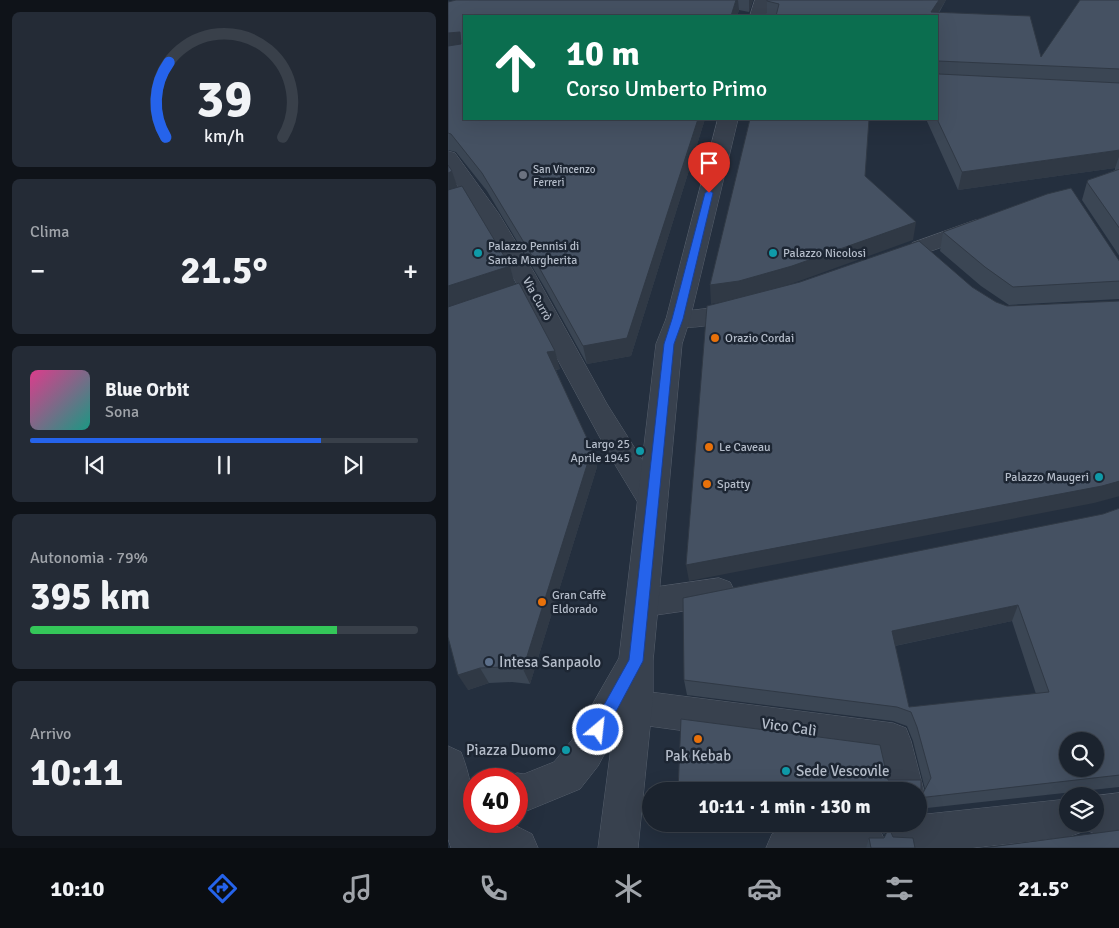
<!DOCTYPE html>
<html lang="it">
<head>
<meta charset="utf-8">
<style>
	:root { --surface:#1b232e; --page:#242b36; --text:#f1f3f6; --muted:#a0a4aa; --line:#39404a; --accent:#2563eb }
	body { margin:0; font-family:Signika,sans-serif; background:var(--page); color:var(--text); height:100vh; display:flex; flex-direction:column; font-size:19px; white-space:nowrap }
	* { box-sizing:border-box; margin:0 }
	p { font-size:16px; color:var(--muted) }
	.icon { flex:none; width:28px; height:28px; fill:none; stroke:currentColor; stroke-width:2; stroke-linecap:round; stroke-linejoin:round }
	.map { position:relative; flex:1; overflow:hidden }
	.drawer { display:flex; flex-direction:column; gap:12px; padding:12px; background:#0f1319; width:448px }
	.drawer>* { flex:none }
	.guide { position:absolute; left:15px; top:15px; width:475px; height:105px; border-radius:0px; box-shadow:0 5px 20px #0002,0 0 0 1px var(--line); background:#0b6e4f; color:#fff; overflow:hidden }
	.buttons { position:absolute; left:611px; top:732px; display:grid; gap:10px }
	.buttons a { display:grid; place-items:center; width:45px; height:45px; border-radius:50%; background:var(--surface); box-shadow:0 5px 20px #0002,0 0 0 1px var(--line); font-size:25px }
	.speed { position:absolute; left:15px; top:768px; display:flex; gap:10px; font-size:25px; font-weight:700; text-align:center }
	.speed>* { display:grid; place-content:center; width:65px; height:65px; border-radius:50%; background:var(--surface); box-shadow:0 5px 20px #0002,0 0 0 1px var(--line); line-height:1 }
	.speed .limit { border:8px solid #d22; background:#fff; color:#111 }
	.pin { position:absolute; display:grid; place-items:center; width:42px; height:42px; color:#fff; margin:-51px -21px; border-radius:50% 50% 50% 0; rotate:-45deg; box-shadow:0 0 5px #0007 }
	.pin .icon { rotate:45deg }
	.me { position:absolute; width:55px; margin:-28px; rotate:28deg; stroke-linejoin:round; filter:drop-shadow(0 0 4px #0008) }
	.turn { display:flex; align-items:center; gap:18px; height:105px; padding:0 20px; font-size:22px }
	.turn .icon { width:65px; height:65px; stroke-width:2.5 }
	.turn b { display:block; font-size:35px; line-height:42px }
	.big { font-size:38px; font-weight:700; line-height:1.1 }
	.drawer .tile { flex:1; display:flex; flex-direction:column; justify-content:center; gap:8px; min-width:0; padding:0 18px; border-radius:8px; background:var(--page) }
	.drawer .dial { align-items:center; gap:0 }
	.dial svg { height:130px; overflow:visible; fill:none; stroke:var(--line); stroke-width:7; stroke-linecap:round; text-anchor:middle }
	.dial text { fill:var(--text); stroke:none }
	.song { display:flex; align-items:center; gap:15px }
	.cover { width:60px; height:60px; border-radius:8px; background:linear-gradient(135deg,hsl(330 70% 55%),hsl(170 70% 35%)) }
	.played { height:5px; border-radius:2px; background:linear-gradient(90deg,var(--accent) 75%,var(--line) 75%) }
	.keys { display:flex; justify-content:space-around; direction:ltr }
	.heat { display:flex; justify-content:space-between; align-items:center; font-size:28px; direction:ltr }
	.charge { height:8px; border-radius:4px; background:linear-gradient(90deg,#34c759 79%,var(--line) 0) }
	.trip { position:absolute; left:194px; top:782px; width:285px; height:50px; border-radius:25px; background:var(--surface); box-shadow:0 5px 20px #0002,0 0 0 1px var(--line); font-weight:700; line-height:50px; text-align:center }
	.tab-bar { display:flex; height:80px; justify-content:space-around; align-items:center; background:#0b0e12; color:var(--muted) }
	.tab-bar .icon { width:35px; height:35px }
	.tab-bar .active { color:var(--accent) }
	.tab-bar b { font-size:22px; color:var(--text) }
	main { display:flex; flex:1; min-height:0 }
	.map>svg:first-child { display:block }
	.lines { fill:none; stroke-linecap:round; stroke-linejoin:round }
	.pedestrian-casing { stroke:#565f6c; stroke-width:1 }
	.minor-casing { stroke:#565f6c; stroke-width:1 }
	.tertiary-casing { stroke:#565f6c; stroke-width:1 }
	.pedestrian { fill:#38414e; fill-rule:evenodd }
	.minor { fill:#38414e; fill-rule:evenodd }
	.tertiary { fill:#38414e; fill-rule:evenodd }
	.wall { fill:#3b4654; fill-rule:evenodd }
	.shaded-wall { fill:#303945 }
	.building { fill:#455162; stroke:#303945; fill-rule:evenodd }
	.route { fill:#2563eb; stroke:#184099 }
	.worship-dot { fill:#6b7280; stroke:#1d2633; stroke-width:2 }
	.culture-dot { fill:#0f9aa8; stroke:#1d2633; stroke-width:2 }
	.food-dot { fill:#e8710a; stroke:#1d2633; stroke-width:2 }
	.service-dot { fill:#5c6f8a; stroke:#1d2633; stroke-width:2 }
	.labels { text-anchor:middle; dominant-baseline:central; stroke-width:5; stroke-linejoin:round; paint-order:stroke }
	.far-poi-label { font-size:11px; fill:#b4bcc9; stroke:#1d2633; text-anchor:start }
	.poi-label { font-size:12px; fill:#b4bcc9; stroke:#1d2633; text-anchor:start }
	.street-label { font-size:12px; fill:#b4bcc9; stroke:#1d2633 }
	.near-poi-label { font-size:15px; fill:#b4bcc9; stroke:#1d2633; text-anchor:start }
	.near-street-label { font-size:15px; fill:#b4bcc9; stroke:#1d2633 }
</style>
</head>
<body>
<main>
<section class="drawer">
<div class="tile dial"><svg viewBox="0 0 100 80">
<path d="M14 69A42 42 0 1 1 86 69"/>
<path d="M14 69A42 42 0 0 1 16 23" stroke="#2563eb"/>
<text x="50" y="56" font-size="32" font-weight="700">39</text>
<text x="50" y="72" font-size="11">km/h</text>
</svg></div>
<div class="tile"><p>Clima</p>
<div class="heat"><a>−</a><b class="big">21.5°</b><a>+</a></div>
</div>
<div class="tile">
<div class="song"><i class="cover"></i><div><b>Blue Orbit</b><p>Sona</p></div></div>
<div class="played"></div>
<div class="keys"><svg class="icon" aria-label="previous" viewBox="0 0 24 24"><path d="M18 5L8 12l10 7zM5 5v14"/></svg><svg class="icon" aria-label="pause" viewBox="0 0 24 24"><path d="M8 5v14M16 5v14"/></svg><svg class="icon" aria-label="next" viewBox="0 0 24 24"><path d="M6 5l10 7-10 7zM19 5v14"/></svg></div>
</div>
<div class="tile"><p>Autonomia · 79%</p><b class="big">395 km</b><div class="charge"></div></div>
<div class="tile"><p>Arrivo</p><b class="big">10:11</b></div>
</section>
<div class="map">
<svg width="672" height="848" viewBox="0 0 672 848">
	<rect width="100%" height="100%" fill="#242f3e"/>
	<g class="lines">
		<defs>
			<path id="pedestrian" d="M 528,220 L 536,222 L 539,227 L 536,232 L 472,255 L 464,253 L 461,248 L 464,243 Z
				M 295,300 L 304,302 L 307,308 L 304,314 C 279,321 247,332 221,325 L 218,319 L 221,313 L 263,308 Z
				M 186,690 L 445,723 L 458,728 L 463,741 L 476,791 L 470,804 L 470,791 L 438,791 L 430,757 L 186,724 L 173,719 L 168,707 L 173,695 Z"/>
			<path id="minor" d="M 0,151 L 7,153 L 51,214 L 87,274 L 159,404 L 215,493 L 220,502 L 215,511 L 205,514 L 195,511 L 163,458 L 47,244 L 0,171 Z
				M 271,578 L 282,582 L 287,592 L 282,602 L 271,606 L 194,617 L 183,613 L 178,603 L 183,593 L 194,589 Z
				M 672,793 L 672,831 L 648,834 L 635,829 L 634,832 L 620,837 L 524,848 L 442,848 L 438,836 L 443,824 L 470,824 L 470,815 L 620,799 L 620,824 L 648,824 L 647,796 Z
				M 12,800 L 26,806 L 26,821 L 58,821 L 84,834 L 90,848 L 29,848 L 0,833 L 0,805 Z
				M 378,824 L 426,824 L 430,825 L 436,839 L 432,848 L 318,848 L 324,834 L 338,828 Z"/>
			<path id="tertiary" d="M 307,0 L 323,0 L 318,16 L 302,16 Z
				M 270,119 L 290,119 L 242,319 L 234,344 L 205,661 L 205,697 L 190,848 L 150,848 L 164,740 L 150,766 L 132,789 L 76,812 L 69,811 L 69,779 L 56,779 L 69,773 L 76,774 L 106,762 L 124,740 L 171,658 L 208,344 L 218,319 Z
				M 0,746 L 13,752 C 22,775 26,797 26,821 L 32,821 L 43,848 L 3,848 L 0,839 Z"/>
		</defs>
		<use href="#pedestrian" class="pedestrian-casing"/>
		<use href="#minor" class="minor-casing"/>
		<use href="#tertiary" class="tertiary-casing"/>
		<use href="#pedestrian" class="pedestrian"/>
		<use href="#minor" class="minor"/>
		<use href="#tertiary" class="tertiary"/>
	</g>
	<path class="wall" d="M 8,0 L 305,0 L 301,12 L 291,10 L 183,356 L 139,364 L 97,288 L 39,191 L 8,152 L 0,150 L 0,2 Z
		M 498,0 L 491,13 L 593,57 L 672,0 L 672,257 L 634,200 L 639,182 L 667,170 L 667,168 L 510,190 L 478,119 L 489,119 L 489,16 L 319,16 L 319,1 Z
		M 4,171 L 9,187 L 62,266 L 67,284 L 112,369 L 108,370 L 149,467 L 82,684 L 64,682 L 41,683 L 20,690 Z
		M 495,232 L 672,281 L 672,299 L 561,305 L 533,286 L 492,251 Z
		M 672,508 L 672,787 L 470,809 L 470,798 L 440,780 L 473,792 L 475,793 L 477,789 L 465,741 L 459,726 L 445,721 L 239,695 L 236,680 L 655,514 ZM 564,621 L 588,694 L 461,707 L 447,646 Z
		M 231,824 L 282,824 L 233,829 Z
		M 431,824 L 441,824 L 436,835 Z
		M 445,837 L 467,848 L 418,848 L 421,838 Z"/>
	<path class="shaded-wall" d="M 288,0 L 290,0 L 291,10 L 289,16 L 283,16 Z
		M 301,0 L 305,0 L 301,12 Z
		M 491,0 L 498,0 L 488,16 L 483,12 Z
		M 12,32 L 16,45 L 0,51 L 0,33 Z
		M 250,119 L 257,119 L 183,356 L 139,364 L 135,346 Z
		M 672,150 L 672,154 L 667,168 L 510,190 L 514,172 Z
		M 4,171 L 10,189 L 0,193 L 0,173 Z
		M 468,222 L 465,240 L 343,284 L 292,299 L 263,304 L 262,285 Z
		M 62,266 L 67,285 L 0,307 L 0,286 Z
		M 107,351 L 112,369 L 105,370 L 99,352 Z
		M 144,449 L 149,467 L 82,684 L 75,669 Z
		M 672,481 L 672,496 L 646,503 L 241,581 L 238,565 Z
		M 570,605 L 564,621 L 441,647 L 444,631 Z
		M 32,668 L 41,683 L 20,690 L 10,675 Z"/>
	<path class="building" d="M 8,0 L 288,0 L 283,16 L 16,16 L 16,119 L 250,119 L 179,338 L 135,346 L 92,269 L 34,173 L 3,134 L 0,133 L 0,46 L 13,44 L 12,32 L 0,33 L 0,2 Z
		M 319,0 L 491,0 L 483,12 L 582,16 L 593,57 L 632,0 L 672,0 L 672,69 L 490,61 L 490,72 L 491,74 L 672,83 L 672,150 L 514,172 L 489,119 L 489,16 L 328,16 L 331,4 L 319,1 Z
		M 302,119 L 421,119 L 417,176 L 468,222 L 344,266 L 291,281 L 262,285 Z
		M 0,165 L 4,171 L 0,173 Z
		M 672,169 L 672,229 L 639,182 L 640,180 Z
		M 14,186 L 62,266 L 0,286 L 0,190 Z
		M 623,188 L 672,262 L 672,281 L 565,287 L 537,267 L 495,232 L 599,194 Z
		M 471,241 L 524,287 L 548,302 L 559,306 L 672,301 L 672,481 L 654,486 L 238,565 L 259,306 L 352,282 Z
		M 71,283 L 107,351 L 99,352 L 144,449 L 75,669 L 55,667 L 32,668 L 10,675 L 0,637 L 0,307 Z
		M 672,508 L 672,775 L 470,798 L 470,791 L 230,791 L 233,719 L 432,745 L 440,780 L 473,780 L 473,792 L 475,793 L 483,778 L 469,727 L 463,712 L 449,707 L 236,680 L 235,598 L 655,514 ZM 570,605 L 601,692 L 461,707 L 444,631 ZM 620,741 L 648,741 L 648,769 L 620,769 Z
		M 441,828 L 445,837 L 465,838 L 467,848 L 423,848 L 421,838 L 436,838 Z
		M 672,830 L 672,848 L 535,848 Z"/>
	<path class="route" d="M 261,190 L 265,193 L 235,319 L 226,344 L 195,661 L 155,736 L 150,738 L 145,736 L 142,730 L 181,660 L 216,344 L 224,319 L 257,193 Z"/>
	<circle class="worship-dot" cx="75" cy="175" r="5"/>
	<g class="culture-dot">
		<circle cx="30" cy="253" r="5"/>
		<circle cx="325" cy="253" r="5"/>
		<circle cx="192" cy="451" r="5"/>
		<circle cx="651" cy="477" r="5"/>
		<circle cx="118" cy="750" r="5"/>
		<circle cx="338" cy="771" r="5"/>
	</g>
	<g class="food-dot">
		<circle cx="267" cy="338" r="5"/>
		<circle cx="261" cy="447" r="5"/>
		<circle cx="259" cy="484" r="5"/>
		<circle cx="94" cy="602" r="5"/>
		<circle cx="250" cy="739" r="5"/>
	</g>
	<circle class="service-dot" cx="41" cy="662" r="5"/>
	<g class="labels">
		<g class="far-poi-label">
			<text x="85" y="169">San Vincenzo<tspan x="85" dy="13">Ferreri</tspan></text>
		</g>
		<g class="poi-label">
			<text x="40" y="246">Palazzo Pennisi di<tspan x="40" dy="14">Santa Margherita</tspan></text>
			<text x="335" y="253">Palazzo Nicolosi</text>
			<text x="277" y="338">Orazio Cordai</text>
			<text x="182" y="444" text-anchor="end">Largo 25<tspan x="182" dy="14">Aprile 1945</tspan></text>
			<text x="271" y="447">Le Caveau</text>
			<text x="641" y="477" text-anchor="end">Palazzo Maugeri</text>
			<text x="269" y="484">Spatty</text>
			<text x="104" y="595">Gran Caffè<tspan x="104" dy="14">Eldorado</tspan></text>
		</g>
		<g class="street-label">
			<text transform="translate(89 299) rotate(61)">Via Currò</text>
		</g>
		<g class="near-poi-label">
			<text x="51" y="662">Intesa Sanpaolo</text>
			<text x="108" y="750" text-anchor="end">Piazza Duomo</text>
			<text x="250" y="756" text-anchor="middle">Pak Kebab</text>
			<text x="348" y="771">Sede Vescovile</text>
		</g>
		<g class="near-street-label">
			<text transform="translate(341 727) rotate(8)">Vico Calì</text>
		</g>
	</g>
</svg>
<div class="buttons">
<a><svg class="icon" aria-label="search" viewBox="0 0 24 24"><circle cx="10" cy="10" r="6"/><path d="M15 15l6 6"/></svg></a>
<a><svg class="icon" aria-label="layers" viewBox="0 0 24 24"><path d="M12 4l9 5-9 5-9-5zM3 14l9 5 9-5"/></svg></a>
</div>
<div class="speed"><div class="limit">40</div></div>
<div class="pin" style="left:261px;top:193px;background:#d93025"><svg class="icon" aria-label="arrive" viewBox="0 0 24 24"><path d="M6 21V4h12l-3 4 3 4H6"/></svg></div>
<svg class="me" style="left:150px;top:730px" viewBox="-20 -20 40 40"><circle r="17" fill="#2563eb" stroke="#fff" stroke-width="3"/><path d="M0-11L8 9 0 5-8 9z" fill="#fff"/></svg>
<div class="trip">10:11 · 1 min · 130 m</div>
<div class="guide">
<div class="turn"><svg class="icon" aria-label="ahead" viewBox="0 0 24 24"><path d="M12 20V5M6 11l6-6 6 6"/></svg><div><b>10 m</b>Corso Umberto Primo</div></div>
</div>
</div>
</main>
<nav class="tab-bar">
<b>10:10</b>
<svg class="icon active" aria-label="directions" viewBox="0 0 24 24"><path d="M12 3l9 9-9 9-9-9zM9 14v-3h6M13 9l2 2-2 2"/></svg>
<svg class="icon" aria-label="music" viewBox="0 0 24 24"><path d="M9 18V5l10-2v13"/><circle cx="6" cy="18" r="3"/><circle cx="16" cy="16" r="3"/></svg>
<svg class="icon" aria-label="phone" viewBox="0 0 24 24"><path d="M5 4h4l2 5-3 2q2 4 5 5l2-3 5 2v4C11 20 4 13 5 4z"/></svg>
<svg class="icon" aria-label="climate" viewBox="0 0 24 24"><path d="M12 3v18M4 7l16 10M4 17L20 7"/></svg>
<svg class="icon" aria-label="car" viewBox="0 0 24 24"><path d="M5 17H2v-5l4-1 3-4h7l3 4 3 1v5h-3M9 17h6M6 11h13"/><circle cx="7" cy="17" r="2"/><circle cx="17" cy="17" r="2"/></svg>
<svg class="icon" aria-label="filters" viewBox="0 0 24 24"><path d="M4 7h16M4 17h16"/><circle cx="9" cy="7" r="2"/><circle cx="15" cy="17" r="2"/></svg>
<b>21.5°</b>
</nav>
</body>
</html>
